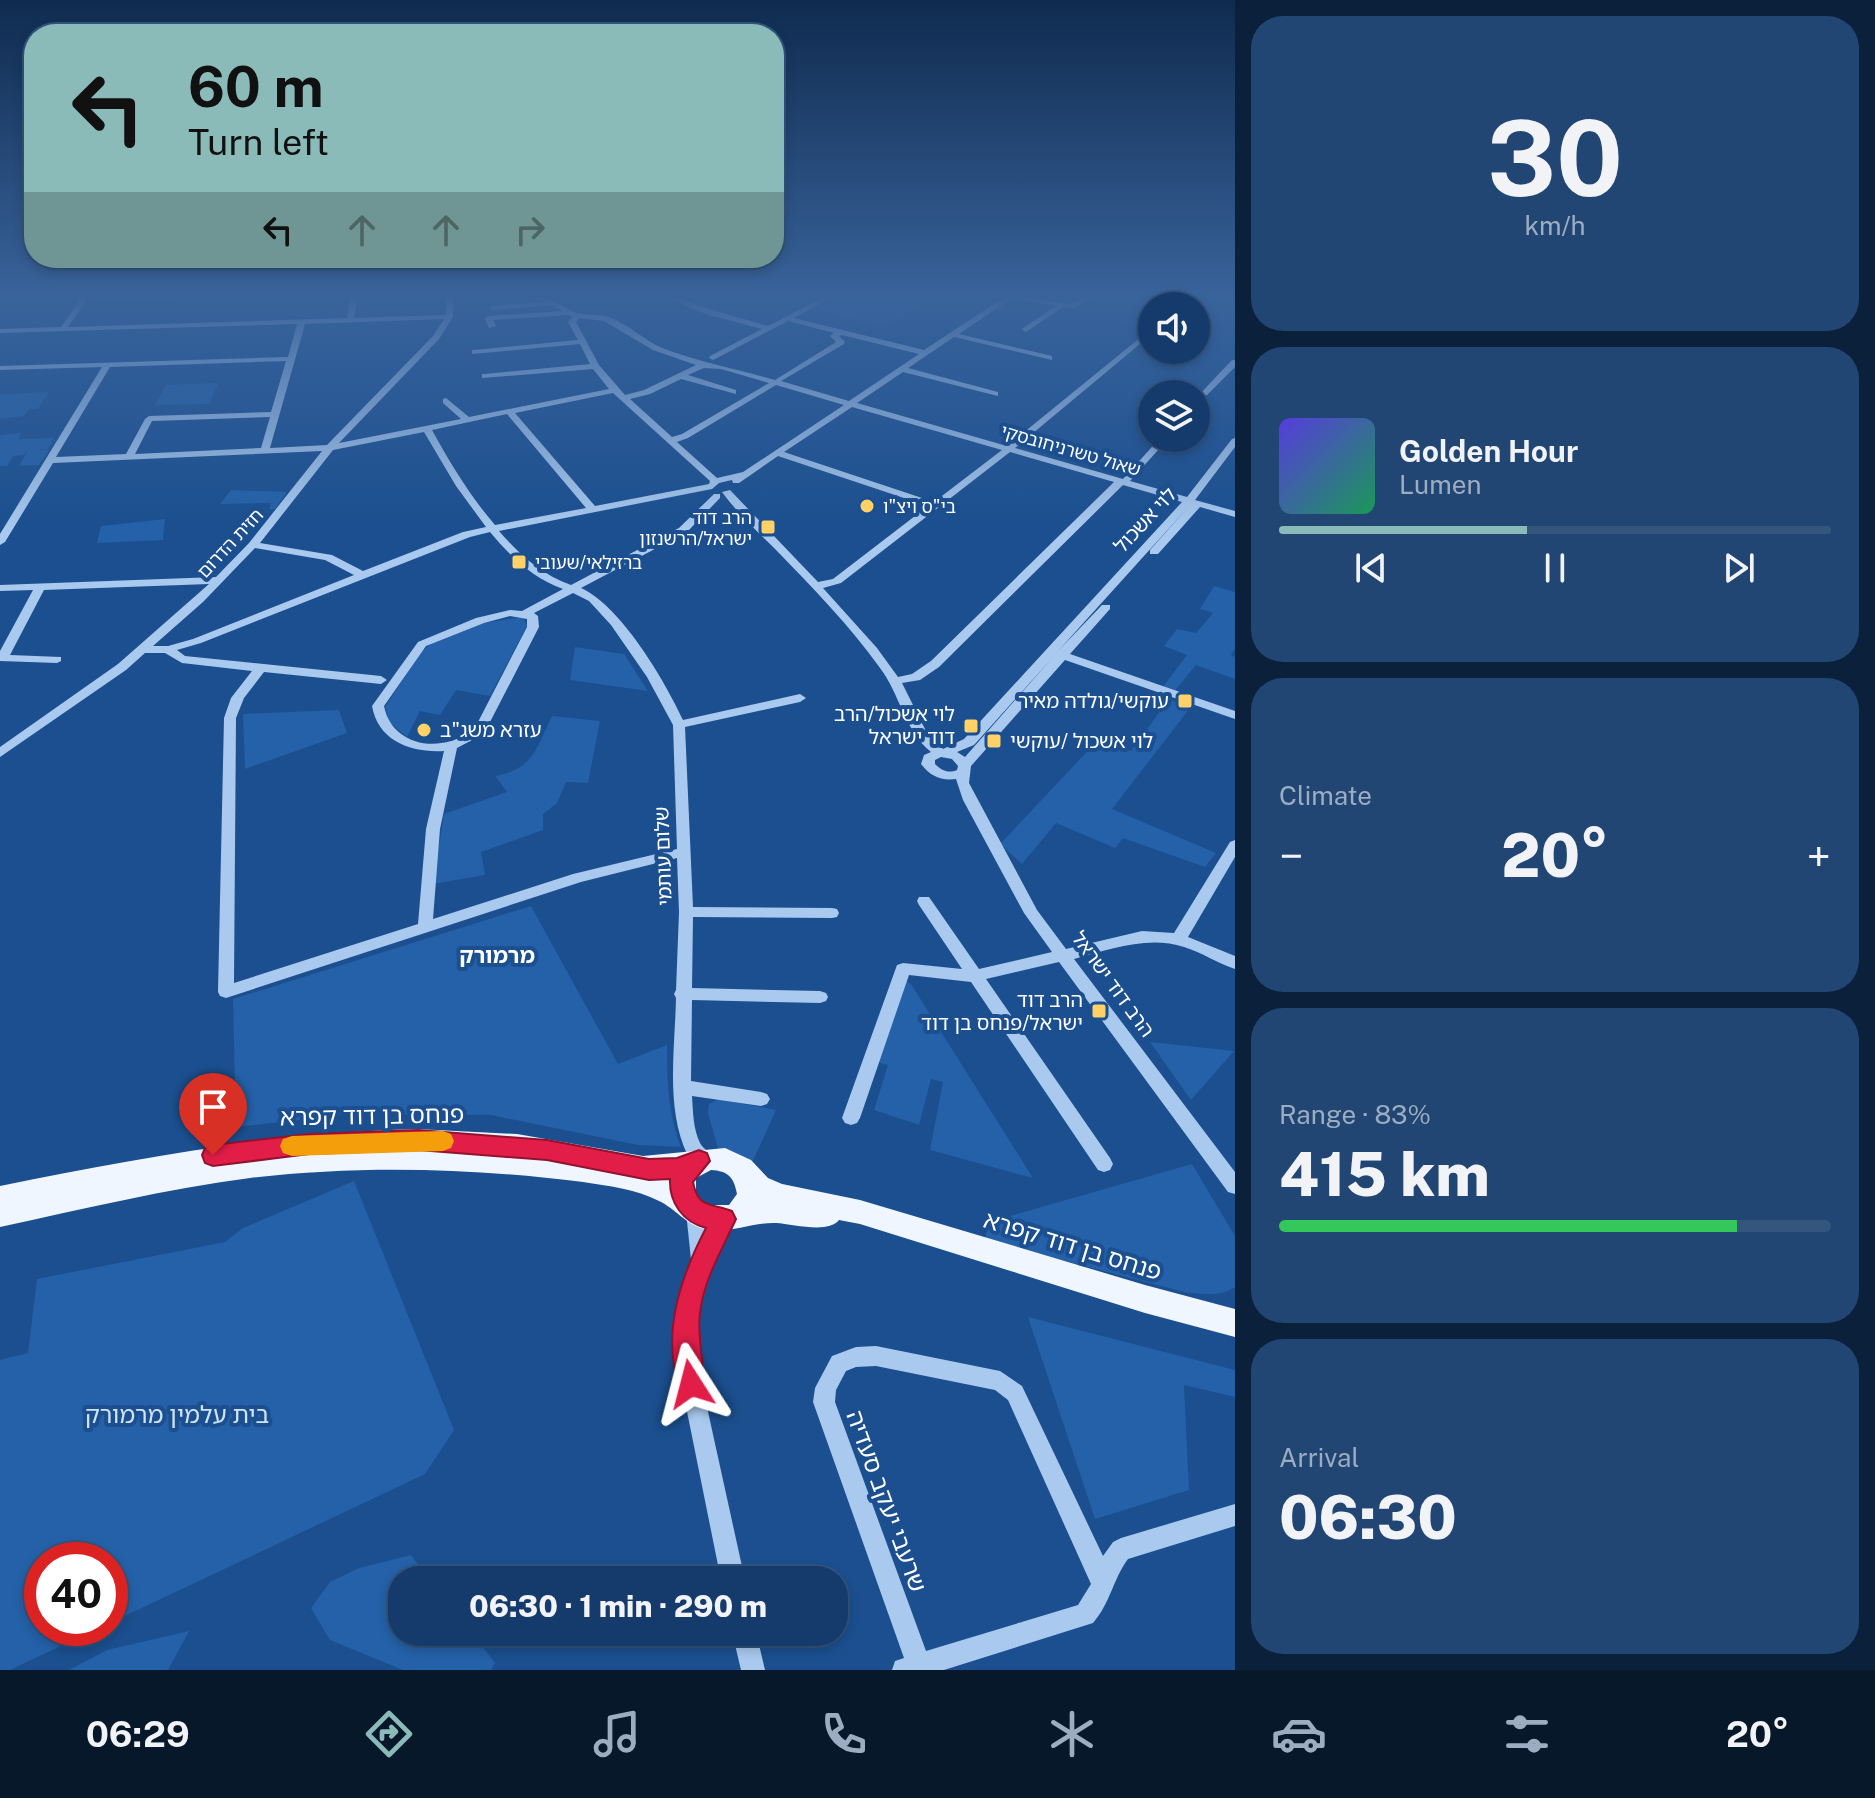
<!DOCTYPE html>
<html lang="en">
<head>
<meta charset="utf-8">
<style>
	:root { --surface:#143b6b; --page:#214673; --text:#f1f3f6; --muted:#9dadc1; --line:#33557e; --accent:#8bbbb9 }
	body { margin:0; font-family:"Public Sans","Noto Sans Hebrew",sans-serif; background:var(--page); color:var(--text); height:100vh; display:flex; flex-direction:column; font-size:30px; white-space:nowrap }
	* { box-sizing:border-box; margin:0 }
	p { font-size:26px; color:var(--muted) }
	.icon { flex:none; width:44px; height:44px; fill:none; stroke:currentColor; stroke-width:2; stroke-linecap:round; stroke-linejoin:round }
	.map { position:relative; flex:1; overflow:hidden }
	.sheet { display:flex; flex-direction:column; gap:16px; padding:16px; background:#0b203b; width:640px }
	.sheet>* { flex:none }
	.banner { position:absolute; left:24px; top:24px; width:760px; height:244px; border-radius:32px; box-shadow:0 4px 12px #0003,0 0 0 2px var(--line); background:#8bbbb9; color:#111; overflow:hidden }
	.tools { position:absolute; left:1138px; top:292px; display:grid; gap:16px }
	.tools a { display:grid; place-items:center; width:72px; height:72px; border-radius:50%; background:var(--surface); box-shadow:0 4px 12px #0003,0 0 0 2px var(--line); font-size:40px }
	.speed { position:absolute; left:24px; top:1542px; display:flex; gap:16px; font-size:40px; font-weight:700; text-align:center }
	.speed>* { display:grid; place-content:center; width:104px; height:104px; border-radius:50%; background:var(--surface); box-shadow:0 4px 12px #0003,0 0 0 2px var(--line); line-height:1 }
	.speed .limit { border:12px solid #d22; background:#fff; color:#111 }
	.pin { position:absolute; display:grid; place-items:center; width:68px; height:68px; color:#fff; margin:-82px -34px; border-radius:50% 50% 50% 0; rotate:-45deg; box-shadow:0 0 8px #0007 }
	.pin .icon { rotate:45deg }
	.me { position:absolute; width:88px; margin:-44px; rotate:351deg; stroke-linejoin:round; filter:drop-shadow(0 0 6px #0008) }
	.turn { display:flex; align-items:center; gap:28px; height:168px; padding:0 32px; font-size:36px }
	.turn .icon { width:104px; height:104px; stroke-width:2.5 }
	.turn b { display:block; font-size:56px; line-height:68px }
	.lanes { display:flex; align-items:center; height:76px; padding:0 32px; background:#0003; justify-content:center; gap:40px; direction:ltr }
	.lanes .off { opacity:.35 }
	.big { font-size:60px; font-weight:800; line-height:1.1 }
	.sheet .widget { flex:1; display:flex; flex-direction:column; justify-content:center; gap:12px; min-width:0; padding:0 28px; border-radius:32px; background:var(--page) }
	.sheet .dial { align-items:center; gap:0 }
	.dial b { font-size:104px; line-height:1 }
	.song { display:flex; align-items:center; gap:24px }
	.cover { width:96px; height:96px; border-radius:12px; background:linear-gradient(135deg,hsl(250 70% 55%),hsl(150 70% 35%)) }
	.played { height:8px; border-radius:4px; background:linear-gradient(90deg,var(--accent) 45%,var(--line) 45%) }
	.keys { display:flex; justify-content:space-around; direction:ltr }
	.heat { display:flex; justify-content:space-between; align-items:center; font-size:44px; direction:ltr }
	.charge { height:12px; border-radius:6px; background:linear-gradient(90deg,#34c759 83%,var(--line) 0) }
	.trip { position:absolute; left:388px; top:1566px; width:460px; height:80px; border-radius:32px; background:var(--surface); box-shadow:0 4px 12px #0003,0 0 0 2px var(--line); font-weight:800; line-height:80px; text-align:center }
	.tab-bar { display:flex; height:128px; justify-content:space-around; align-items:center; background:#08182b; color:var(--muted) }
	.tab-bar .icon { width:56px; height:56px }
	.tab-bar .active { color:var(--accent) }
	.tab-bar b { font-size:36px; color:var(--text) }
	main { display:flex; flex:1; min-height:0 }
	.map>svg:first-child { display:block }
	.green { fill:#2461a8 }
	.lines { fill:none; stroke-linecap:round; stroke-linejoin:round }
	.minor { fill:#a9c9ee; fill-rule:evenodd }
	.major { fill:#f0f6ff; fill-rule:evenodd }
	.route { fill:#e11d48; stroke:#92132f; stroke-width:2 }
	.slow { fill:#f59e0b }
	.poi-dot { fill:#ffd166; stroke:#1b4f8f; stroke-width:3 }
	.labels { text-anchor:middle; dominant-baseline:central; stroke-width:8; stroke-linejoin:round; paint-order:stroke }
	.far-street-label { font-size:18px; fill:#fff; stroke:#1b4f8f }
	.far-poi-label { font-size:18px; fill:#fff; stroke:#1b4f8f; text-anchor:start }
	.street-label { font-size:20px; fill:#fff; stroke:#1b4f8f }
	.poi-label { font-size:20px; fill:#fff; stroke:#1b4f8f; text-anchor:end }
	.neighbourhood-label { font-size:22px; font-weight:bold; fill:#fff; stroke:#1b4f8f }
	.near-street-label { font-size:24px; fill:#fff; stroke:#1b4f8f }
	.near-park-label { font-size:24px; fill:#cfe3fa; stroke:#1b4f8f }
</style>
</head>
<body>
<main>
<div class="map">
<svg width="1235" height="1670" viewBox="0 0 1235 1670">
	<rect width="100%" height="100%" fill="#1b4f8f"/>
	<path class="green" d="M 846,296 L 936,296 L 885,326 L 819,310 Z
		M 218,383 L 209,404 L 155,405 L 166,385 Z
		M 49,392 L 38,409 L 29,409 L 24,416 L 0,419 L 0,394 Z
		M 21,433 L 18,439 L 54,438 L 48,449 L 37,449 L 49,450 L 39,465 L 19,466 L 28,450 L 23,455 L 13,456 L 7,466 L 0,466 L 0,435 Z
		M 231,490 L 287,492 L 275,509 L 269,509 L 271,503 L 220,504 Z
		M 165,519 L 163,540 L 97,543 L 101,526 Z
		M 1214,586 L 1235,592 L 1235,649 L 1231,655 L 1235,657 L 1235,679 L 1196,665 L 1174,692 L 1162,688 L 1187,655 L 1164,646 L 1177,629 L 1196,633 L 1213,613 L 1200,609 Z
		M 523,617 L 527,626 L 490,696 L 456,690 L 440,715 L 420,711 L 407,737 L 390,723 L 385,707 L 421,652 L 433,642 L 483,623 Z
		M 575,647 L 624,654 L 648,691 L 570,680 Z
		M 1169,699 L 1190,708 L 1112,809 L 1216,853 L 1205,867 L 1123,838 L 1115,848 L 1056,823 L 1022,864 L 1000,844 L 1098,740 L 1131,751 Z
		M 339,710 L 347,733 L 245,769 L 243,714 Z
		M 552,716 L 600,721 L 588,783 L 566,782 L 557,803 L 543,814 L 543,830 L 481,852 L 485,875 L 433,884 L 444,814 L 507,792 L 495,776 C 534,769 536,748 552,716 Z
		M 531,906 L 618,1064 L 667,1045 C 667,1081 668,1113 681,1147 L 638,1145 L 491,1115 L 351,1114 L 236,1127 L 233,999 Z
		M 906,981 L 911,984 L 1033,1178 L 930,1150 L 943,1082 L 931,1079 L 919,1125 L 874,1110 L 888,1065 L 877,1062 Z
		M 1150,1042 L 1234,1051 L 1191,1100 Z
		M 719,1099 L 776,1110 L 752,1163 L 719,1152 L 708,1113 L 709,1104 Z
		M 1192,1164 L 1235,1236 L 1235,1287 C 1221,1297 1205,1294 1188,1293 L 985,1240 L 989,1222 Z
		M 354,1181 L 454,1430 L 425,1474 L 110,1623 L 110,1560 L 42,1560 L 42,1628 L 99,1628 L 10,1670 L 0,1670 L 0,1360 L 28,1353 L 37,1279 L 225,1242 L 243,1228 Z
		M 1028,1317 L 1235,1370 L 1235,1397 L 1184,1385 L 1189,1490 L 1095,1519 Z
		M 411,1555 L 430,1580 L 402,1580 L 402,1632 L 471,1632 L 495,1663 L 491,1670 L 403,1670 L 330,1640 L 311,1608 L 330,1582 L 359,1568 Z
		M 189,1631 L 168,1670 L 69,1670 L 107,1650 Z"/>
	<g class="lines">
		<path class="minor" d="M 83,296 L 179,296 L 175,298 L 87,300 L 68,327 L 347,318 L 350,296 L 357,296 L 354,318 L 446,315 L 447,296 L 454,296 L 453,317 L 439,339 L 339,443 L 461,419 L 443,403 L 443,399 L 446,398 L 469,417 L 609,389 L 593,369 L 482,378 L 482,374 L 485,374 L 590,364 L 580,344 L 472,354 L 472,350 L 475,350 L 578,340 L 568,322 L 573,317 L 568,315 L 493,320 L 496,326 L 489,328 L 485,318 L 489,316 L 563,311 L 552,305 L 493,310 L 489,308 L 493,306 L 543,302 L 527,296 C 544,296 558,303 572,311 C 582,317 597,313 609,317 C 628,324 644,340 662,348 C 699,362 737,369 775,380 L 836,342 L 830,336 L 834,333 L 788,321 L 713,360 L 709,358 L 710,356 L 762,329 L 706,314 L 664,296 L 672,296 L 712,310 L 768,326 L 826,296 L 834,296 L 794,318 L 924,350 L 1006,296 L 1023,296 L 1070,304 L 1086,296 L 1094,296 L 1074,308 L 1063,307 L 1026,332 L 1022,330 L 1023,328 L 1056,306 L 1012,298 L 959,334 L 1052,356 L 1052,360 L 954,337 L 908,368 L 998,392 L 998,396 L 903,372 L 857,403 L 1007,446 L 1152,328 L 1152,334 L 1015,448 L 1123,479 L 1160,438 L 1169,438 L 1130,481 L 1187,497 L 1232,439 L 1235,438 L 1235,447 L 1195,500 L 1235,511 L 1235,517 L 1200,507 L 1158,554 L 1150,554 L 1150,550 L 1191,504 L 1059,650 L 1102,605 L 1110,605 L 1110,609 L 1070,654 L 1235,711 L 1235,719 L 1065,660 L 971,766 L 969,783 L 1037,910 L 1066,949 L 1142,931 L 1174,933 L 1230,842 L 1235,840 L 1235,857 L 1188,937 L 1235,956 L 1235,969 C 1217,963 1201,952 1184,947 C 1147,935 1109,950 1074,959 L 1235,1172 L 1235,1194 L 1228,1192 L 1059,962 L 986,979 L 1110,1158 L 1113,1164 L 1110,1170 L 1104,1172 L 1098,1170 L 971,982 L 909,975 L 860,1118 L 857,1123 L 851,1125 L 845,1123 L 842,1118 L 897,965 L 903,963 L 962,969 L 919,905 L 917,901 L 919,897 L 929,897 L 979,969 L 1052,952 L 1024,913 L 963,800 L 956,779 C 941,781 930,776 921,764 L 924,755 L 931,752 C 904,730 900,694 880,668 C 850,626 813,588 777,551 C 758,532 738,514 722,492 L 730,490 L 818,582 L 833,579 L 928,506 L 778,456 L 739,483 L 733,483 L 732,480 L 719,483 L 712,489 L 499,531 C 520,555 541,574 571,585 L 679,528 L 714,494 L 720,494 L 720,498 L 687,532 L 581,588 C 621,606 665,681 683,720 L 800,694 L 806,698 L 800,702 L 685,727 L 693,907 L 832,908 L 837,909 L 839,913 L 837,917 L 832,918 L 693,917 L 692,988 L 820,991 L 826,993 L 828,997 L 826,1001 L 820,1003 L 692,1000 L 691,1081 L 761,1092 L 767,1094 L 770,1099 L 767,1104 L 761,1106 L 692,1096 C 693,1111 693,1129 700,1143 C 703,1149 710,1152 713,1158 L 710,1164 L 704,1166 L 688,1156 C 665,1109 675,1049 676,998 L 674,994 L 676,990 L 679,912 L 677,858 L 581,882 L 226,998 L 220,996 L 218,992 L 224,718 L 231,698 L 252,671 L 182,663 L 165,653 L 145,653 L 126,670 L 0,757 L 0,747 L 118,664 L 209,584 L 44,590 L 10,655 L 61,657 L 61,661 L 57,663 L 0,661 L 0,651 L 33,590 L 0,591 L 0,585 L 216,577 L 249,543 L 322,451 L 53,463 L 5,542 L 0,545 L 0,534 L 102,367 L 0,370 L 0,366 L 288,357 L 297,324 L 0,333 L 0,329 L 61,327 ZM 580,318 L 604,321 L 653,350 L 696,365 L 644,390 L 625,395 L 599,365 L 576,322 ZM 444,319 L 433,336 L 327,445 L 270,448 L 305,324 ZM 842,335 L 919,354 L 849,401 L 781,381 L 844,344 L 845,342 L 839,336 ZM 286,361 L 271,412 L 149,416 L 145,419 L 126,454 L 56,457 L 110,367 ZM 704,368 L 721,369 L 769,383 L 682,434 L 672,437 L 630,399 L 650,394 L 681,379 L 736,394 L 736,390 L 688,375 ZM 776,385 L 844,405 L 743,472 L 717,478 L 677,442 L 688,438 ZM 613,393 L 710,481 L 709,484 L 595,506 L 515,413 ZM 852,407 L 1002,450 L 934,502 L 784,452 ZM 507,414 L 586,508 L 495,525 C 470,496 450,463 432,430 ZM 270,417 L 261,448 L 135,454 L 152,421 ZM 424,432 L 456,486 L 486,527 L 463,532 L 363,571 L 332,555 L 260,543 L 333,450 ZM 1010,452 L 1114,482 L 931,661 L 912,674 L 898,677 L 877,648 L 823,588 L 841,583 ZM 1123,485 L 1182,502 L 964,739 L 943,749 L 927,733 L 902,683 L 920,680 L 939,667 ZM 490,532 C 511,557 532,578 563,589 L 522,611 L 510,610 L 476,618 L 418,642 L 372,706 C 378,741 411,753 444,751 L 426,829 L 418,924 L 234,983 L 236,718 L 244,698 L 264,672 L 381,684 L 387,680 L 381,676 L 185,656 L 177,650 L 201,643 L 470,537 ZM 255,548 L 325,560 L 354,575 L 193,639 L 168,646 L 153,646 L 203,602 ZM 573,593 L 589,601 L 611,625 L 647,677 L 673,725 L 677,849 L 573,874 L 433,919 L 440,829 L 457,748 L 474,739 L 489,724 L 539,627 L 538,616 L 534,613 ZM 510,616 L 527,619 L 527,627 L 478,722 C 470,730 462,738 451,741 C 421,750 390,737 384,706 L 426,646 L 484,623 ZM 1054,656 L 965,757 L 957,752 L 974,745 ZM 941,757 L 952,759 L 958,766 L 957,770 C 948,774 941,770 935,764 L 935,760 Z
			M 1190,296 L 1198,296 L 1186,306 L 1177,306 Z
			M 1232,360 L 1235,360 L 1235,367 L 1196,406 L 1196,398 Z
			M 695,1204 L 702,1206 L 704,1212 L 706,1236 L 717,1213 L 724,1210 L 731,1213 L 733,1219 C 712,1267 696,1304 696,1357 L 745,1580 L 721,1580 L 676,1357 L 677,1319 L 692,1269 L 686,1212 L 688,1206 Z
			M 876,1346 L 1000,1371 L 1022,1386 L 1103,1556 L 1113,1542 L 1121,1538 L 1235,1504 L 1235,1526 L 1128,1559 C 1113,1579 1110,1604 1093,1623 L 944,1670 L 892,1670 L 895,1661 L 904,1658 L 813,1402 L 815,1388 L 832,1356 L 856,1347 ZM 876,1366 L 995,1390 L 1008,1400 L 1091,1584 L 1078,1605 L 926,1651 L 835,1402 L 836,1390 L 846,1371 L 856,1367 Z
			M 732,1632 L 756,1632 L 765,1670 L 741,1670 Z"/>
		<path class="major" d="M 416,1129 L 517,1134 L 643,1156 L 725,1148 L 751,1160 L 768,1178 L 782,1184 L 860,1200 L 1145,1285 L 1235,1309 L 1235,1337 L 1145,1313 L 860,1224 L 839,1220 C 828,1234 793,1224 776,1223 C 752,1222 727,1235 704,1229 C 685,1224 676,1209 659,1201 C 636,1189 608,1186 583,1182 C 472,1168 360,1165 250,1178 C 166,1189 83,1209 0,1227 L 0,1186 C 138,1158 275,1133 416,1129 ZM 711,1170 C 728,1171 734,1177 737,1194 L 729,1205 L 706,1205 L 696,1194 L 696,1178 Z"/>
	</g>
	<linearGradient id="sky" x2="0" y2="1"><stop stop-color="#0f2b4f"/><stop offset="0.56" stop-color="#39639b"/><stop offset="1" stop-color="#39639b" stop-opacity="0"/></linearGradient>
	<rect width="1235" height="529" fill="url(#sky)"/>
	<path class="route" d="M 418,1130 L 547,1140 L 649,1159 L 677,1158 L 699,1150 L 707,1153 L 710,1161 L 693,1182 C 698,1209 711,1203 732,1211 L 736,1219 C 722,1250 704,1279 700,1313 C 696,1336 708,1378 701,1394 L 691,1398 L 682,1394 C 659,1338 680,1278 706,1228 C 683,1222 669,1203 670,1179 L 649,1180 L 547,1160 L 418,1150 L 309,1154 L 213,1166 L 205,1163 L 202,1155 L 205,1148 L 213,1145 L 309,1134 Z"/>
	<path class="slow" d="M 443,1131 L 451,1134 L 454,1141 L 451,1148 L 443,1151 L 292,1156 L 283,1153 L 280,1146 L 283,1139 L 292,1136 Z"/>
	<g class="poi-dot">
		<circle cx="867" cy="506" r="8"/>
		<rect x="760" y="519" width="16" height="16" rx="4"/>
		<rect x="511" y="554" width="16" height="16" rx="4"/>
		<rect x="1177" y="693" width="16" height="16" rx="4"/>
		<rect x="963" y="718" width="16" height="16" rx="4"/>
		<circle cx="424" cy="730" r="8"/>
		<rect x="986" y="733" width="16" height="16" rx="4"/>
		<rect x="1091" y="1003" width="16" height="16" rx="4"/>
	</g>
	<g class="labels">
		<g class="far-street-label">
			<text transform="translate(1071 450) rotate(16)">שאול טשרניחובסקי</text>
			<text transform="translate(230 543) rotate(-47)">חזית הדרום</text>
		</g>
		<g class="far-poi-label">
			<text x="883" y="506">בי"ס ויצ"ו</text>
			<text x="752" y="517" text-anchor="end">הרב דוד<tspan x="752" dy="21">ישראל/הרשנזון</tspan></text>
			<text x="535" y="562">ברזילאי/שעובי</text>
		</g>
		<g class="street-label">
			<text transform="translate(1145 520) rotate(-47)">לוי אשכול</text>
			<text transform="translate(663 856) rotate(-92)">שלום עותמי</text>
			<text transform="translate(1113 984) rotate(54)">הרב דוד ישראל</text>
		</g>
		<g class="poi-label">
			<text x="1169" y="701">עוקשי/גולדה מאיר</text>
			<text x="955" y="714">לוי אשכול/הרב<tspan x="955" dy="23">דוד ישראל</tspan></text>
			<text x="440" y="730" text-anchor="start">עזרא משג"ב</text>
			<text x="1010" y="741" text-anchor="start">לוי אשכול /עוקשי</text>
			<text x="1083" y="1000">הרב דוד<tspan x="1083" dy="23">ישראל/פנחס בן דוד</tspan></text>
		</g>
		<g class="neighbourhood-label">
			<text x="497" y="955">מרמורק</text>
		</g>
		<g class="near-street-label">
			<text transform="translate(372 1115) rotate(-1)">פנחס בן דוד קפרא</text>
			<text transform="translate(1073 1245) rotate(17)">פנחס בן דוד קפרא</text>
			<text transform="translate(887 1501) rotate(70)">שרעבי יעקב סעדיה</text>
		</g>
		<g class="near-park-label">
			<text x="177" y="1414">בית עלמין מרמורק</text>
		</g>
	</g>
</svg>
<div class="tools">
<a><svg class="icon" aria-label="sound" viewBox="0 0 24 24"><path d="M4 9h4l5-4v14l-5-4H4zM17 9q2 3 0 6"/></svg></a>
<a><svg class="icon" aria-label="layers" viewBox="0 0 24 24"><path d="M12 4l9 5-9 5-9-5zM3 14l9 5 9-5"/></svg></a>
</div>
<div class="speed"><div class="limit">40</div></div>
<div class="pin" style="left:213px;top:1155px;background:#d93025"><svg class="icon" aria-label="arrive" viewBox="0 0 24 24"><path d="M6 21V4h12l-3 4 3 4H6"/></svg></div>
<svg class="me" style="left:691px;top:1384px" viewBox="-20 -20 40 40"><path d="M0-17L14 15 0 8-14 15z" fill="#e11d48" stroke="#fff" stroke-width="4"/></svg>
<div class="trip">06:30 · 1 min · 290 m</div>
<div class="banner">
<div class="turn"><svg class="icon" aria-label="left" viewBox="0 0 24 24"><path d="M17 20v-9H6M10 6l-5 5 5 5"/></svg><div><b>60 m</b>Turn left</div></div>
<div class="lanes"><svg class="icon" aria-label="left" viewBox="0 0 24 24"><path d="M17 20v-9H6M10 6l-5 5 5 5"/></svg><svg class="icon off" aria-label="ahead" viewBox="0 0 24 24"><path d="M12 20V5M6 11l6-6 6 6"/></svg><svg class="icon off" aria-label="ahead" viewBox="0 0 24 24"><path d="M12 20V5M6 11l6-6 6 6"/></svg><svg class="icon off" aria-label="right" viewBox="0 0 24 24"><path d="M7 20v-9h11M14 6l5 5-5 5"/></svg></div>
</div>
</div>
<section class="sheet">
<div class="widget dial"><b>30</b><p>km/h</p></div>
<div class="widget">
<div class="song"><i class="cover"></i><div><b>Golden Hour</b><p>Lumen</p></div></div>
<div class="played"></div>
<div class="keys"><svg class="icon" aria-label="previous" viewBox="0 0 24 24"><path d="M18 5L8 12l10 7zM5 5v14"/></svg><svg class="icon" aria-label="pause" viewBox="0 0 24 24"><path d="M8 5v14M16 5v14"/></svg><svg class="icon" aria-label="next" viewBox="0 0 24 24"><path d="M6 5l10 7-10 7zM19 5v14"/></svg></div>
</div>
<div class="widget"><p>Climate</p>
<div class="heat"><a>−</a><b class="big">20°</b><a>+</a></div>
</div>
<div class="widget"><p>Range · 83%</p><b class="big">415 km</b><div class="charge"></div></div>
<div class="widget"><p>Arrival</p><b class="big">06:30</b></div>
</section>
</main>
<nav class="tab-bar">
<b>06:29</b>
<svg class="icon active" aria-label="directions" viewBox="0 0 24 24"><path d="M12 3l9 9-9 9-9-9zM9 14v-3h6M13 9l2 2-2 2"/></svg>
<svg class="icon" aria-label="music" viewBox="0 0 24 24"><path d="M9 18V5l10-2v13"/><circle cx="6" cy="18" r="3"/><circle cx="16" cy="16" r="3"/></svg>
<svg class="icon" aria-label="phone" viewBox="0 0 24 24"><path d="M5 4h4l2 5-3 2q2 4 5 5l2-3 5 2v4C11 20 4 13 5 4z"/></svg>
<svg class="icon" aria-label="climate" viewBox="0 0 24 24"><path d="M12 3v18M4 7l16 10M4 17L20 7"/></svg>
<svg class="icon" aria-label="car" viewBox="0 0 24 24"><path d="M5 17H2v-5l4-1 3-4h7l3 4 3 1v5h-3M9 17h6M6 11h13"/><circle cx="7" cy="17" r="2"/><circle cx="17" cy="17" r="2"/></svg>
<svg class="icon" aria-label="filters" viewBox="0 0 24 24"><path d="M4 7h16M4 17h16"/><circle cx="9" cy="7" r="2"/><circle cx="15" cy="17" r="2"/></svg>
<b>20°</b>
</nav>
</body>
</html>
